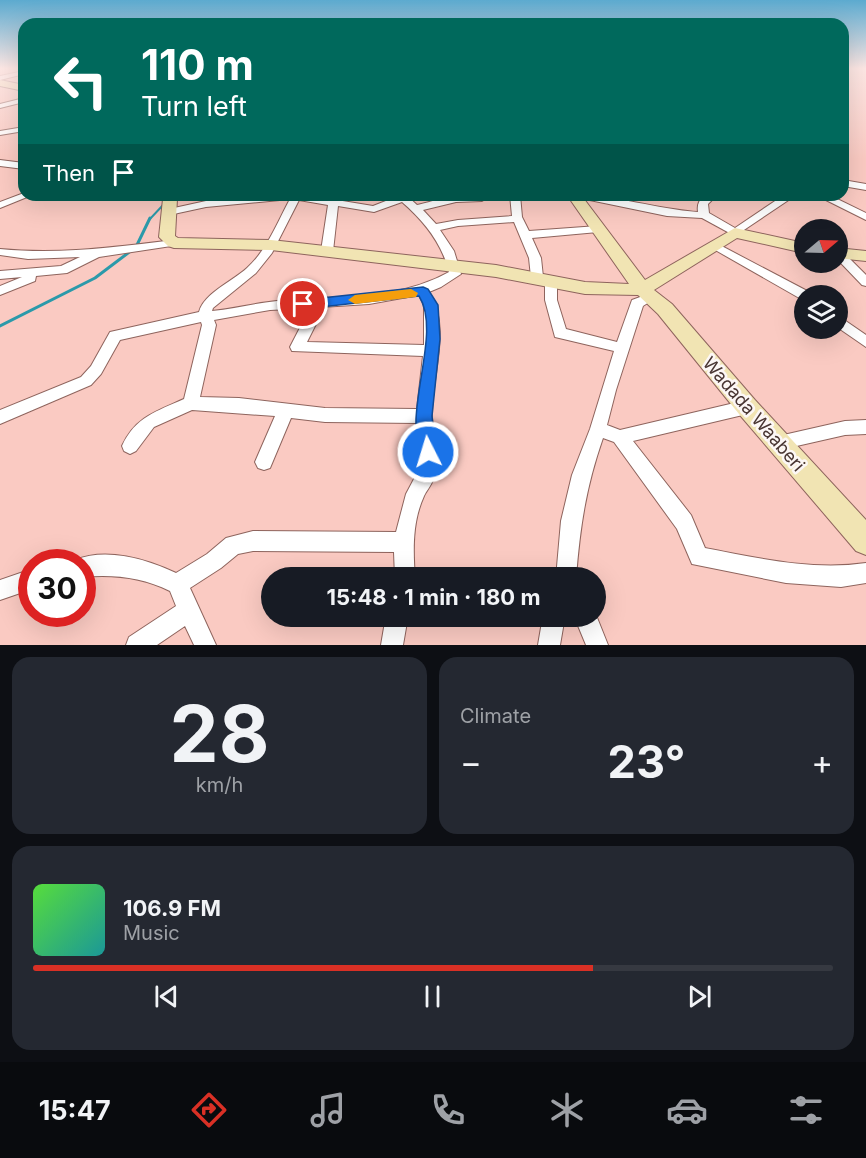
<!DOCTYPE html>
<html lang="en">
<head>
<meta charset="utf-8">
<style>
	:root { --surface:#171b24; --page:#242831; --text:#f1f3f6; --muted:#9ea1a6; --line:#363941; --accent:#d93025 }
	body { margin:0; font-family:Inter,sans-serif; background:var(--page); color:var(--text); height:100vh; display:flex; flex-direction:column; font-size:22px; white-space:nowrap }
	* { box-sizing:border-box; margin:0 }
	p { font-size:20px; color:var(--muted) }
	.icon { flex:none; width:33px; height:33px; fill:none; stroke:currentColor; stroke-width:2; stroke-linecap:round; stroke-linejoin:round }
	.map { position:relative; height:645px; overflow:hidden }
	.side { display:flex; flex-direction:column; gap:12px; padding:12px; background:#0d0f14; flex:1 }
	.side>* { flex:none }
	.guide { position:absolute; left:18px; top:18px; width:831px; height:183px; border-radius:18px; box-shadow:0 6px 24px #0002; background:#00695c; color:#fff; overflow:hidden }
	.needle { width:39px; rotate:71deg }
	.tools { position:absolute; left:794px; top:219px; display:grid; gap:12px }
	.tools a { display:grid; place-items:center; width:54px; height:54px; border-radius:50%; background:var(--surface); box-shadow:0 6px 24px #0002; font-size:30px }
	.speed { position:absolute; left:18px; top:549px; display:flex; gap:12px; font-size:30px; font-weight:700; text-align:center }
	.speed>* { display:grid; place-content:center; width:78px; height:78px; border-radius:50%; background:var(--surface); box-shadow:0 6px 24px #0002; line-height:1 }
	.speed .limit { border:9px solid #d22; background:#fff; color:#111 }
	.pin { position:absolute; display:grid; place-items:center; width:51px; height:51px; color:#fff; margin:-26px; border:3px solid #fff; border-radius:50%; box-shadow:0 2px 6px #0007 }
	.me { position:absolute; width:66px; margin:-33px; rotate:355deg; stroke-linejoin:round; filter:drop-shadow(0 0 4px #0008) }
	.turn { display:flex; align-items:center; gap:21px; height:126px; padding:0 24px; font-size:27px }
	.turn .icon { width:78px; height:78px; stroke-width:2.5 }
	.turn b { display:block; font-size:42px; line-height:51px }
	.then { display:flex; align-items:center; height:57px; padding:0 24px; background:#0003; gap:12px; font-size:22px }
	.big { font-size:45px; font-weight:700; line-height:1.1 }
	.side .card { flex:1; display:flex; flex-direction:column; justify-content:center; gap:9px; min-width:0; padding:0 21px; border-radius:18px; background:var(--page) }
	.side .dial { align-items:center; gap:0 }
	.dial b { font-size:78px; line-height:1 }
	.song { display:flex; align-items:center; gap:18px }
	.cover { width:72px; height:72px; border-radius:9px; background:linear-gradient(135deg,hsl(110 70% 55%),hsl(180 70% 35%)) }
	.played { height:6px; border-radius:3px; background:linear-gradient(90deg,var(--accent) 70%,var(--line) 70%) }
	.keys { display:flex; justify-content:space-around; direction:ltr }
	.heat { display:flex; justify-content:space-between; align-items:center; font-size:33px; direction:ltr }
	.side .tiles { flex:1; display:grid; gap:12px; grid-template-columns:1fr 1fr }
	.card:last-child { grid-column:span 2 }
	.trip { position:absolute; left:261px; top:567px; width:345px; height:60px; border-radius:30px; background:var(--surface); box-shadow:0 6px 24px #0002; font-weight:700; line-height:60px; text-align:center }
	.tabs { display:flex; height:96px; justify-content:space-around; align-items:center; background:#090b0e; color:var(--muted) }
	.tabs .icon { width:42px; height:42px }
	.tabs .selected { color:var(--accent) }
	.tabs b { font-size:27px; color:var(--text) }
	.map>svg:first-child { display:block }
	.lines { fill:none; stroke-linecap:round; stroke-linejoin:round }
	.stream-far1 { stroke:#2b9aaa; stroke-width:2 }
	.stream { stroke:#2b9aaa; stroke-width:3 }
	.street-casing { stroke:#8e645d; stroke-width:2 }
	.secondary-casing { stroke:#8e645d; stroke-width:2 }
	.street { fill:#fff; fill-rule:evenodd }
	.secondary { fill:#f1e4b3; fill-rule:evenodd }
	.route { fill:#1a73e8; stroke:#114b97; stroke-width:1.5 }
	.slow { fill:#f59e0b }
	.labels { text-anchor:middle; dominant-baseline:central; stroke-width:5; stroke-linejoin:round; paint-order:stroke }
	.street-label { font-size:18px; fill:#493633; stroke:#fcf7f6 }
</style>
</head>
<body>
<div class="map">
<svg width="866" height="645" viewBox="0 0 866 645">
	<rect width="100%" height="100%" fill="#facac2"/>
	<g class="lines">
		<path class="stream-far1" d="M 149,220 L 164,204"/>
		<path class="stream" d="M 0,326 L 95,278 L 136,247 L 150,218"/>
		<defs>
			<path id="street" d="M 20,69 L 24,69 L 24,74 L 0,80 L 0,76 L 19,72 Z
				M 24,98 L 24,102 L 0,108 L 0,104 Z
				M 24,127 L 24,131 L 0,135 L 0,131 Z
				M 0,160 L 24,163 L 24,169 L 0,166 Z
				M 843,180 L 866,184 L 866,190 L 843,186 Z
				M 24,193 L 24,195 L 32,195 L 0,208 L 0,202 Z
				M 271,195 L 306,195 L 373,206 L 396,197 L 395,195 L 406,195 L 417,205 C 434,201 473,189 487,198 L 482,201 L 456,202 L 423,210 L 436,224 L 458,220 L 512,216 L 510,195 L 520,195 L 522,217 L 529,231 L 598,226 L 603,229 L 598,232 L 532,238 L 541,258 L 543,277 L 537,281 L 531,277 L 529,258 L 514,222 L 458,226 L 440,230 L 454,251 L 461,274 L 441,287 L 429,292 C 452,328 431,376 432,417 C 433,438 439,459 433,480 C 431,486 426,491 424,496 C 412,522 413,551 415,578 L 395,578 L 394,552 L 253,551 L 238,554 L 221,568 L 190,588 L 216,645 L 194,645 L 185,626 L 157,645 L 126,645 L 129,637 L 176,606 L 170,591 C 142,577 113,574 82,577 L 82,562 L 74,562 L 75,560 C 106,547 147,559 176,573 L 207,554 L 226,538 L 253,531 L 396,532 L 406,494 L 415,477 L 419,452 L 417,423 L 325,422 L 291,418 L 270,468 L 264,470 L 258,468 L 255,462 L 275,416 L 192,410 L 154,427 L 136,451 L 130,454 L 124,451 L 122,446 C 135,417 157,411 184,399 L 202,325 L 201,322 L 120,340 L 101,374 L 91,385 L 0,424 L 0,410 L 81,377 L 91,366 L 110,332 L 199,312 C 204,293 233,281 247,268 C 267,250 277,223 290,199 L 206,207 L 169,215 L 165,214 L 165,210 L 206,201 ZM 299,200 L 328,205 L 321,251 L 327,254 L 333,251 L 338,206 L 374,212 L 402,202 C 424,221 442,243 449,272 C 395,302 335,295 277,301 C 255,303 234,309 212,311 L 213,308 L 256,273 L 272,253 ZM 419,295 L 424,305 L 424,345 L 307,342 L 321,314 L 321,307 L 369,304 ZM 308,308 L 307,314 L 290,347 L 292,351 L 423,356 L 417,409 L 325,408 L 239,398 L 200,397 L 216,325 L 214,320 L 270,310 Z
				M 575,195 C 616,195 656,209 698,212 C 696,198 705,195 717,195 L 708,204 L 709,213 L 735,228 L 784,195 L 796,195 L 735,236 L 702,218 L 667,216 L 580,198 Z
				M 816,195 L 829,195 L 866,213 L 866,220 Z
				M 174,240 L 180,243 L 178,245 L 99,257 L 67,273 L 36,276 L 35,281 L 0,295 L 0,286 L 22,277 L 0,279 L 0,271 L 61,266 L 80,257 L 28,259 L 0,255 L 0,249 C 59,255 116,247 174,240 Z
				M 714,242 L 811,293 L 812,296 L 804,296 L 804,300 L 801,299 L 710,247 L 710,243 Z
				M 837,250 L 842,251 L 866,275 L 866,286 L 862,285 L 837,259 Z
				M 551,277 L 557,281 L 557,300 L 566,329 L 617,342 L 632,300 L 651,293 L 657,297 L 643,306 L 616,390 L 607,425 L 620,430 L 747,400 L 753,402 L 755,407 L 753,412 L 747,414 L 633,441 L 691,515 L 705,548 C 758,558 812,571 866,563 L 866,583 L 841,587 L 786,583 L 692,564 L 677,529 L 614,442 L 603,438 C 586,487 580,526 576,578 L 556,578 L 561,521 L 572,475 L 590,429 L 614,351 L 555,337 L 545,300 L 545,281 Z
				M 837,315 L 866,335 L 866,347 L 837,327 Z
				M 866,420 L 866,434 L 845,435 L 779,450 L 773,448 L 771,443 L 773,438 L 779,436 L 845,421 Z
				M 32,569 L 32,589 L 0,600 L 0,580 Z
				M 596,615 L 608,645 L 586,645 L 574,616 Z
				M 386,616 L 408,616 L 403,645 L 381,645 Z
				M 543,616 L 565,616 L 560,645 L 538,645 Z"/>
			<path id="secondary" d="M 0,80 L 24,85 L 24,91 L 0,86 Z
				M 160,195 L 174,195 L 177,199 L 175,236 L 178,238 L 271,240 L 496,265 L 585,282 L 629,284 L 567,195 L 581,195 L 645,280 L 735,228 L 804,243 L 804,253 L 737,238 L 654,290 L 672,304 L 755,400 L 866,520 L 866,555 L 856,551 L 739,414 L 658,314 L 638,295 L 585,294 L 496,277 L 271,250 L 174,248 L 168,246 L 159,237 L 163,199 Z
				M 837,248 L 866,251 L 866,261 L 837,258 Z"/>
		</defs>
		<use href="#street" class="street-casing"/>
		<use href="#secondary" class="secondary-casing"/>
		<use href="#street" class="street"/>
		<use href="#secondary" class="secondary"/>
	</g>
	<linearGradient id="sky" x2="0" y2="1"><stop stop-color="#5caacf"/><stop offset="0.43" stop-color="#fde7e4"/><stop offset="1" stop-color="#fde7e4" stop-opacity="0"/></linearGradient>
	<rect width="866" height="159" fill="url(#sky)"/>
	<path class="route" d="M 423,287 L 428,289 L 438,305 L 440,339 L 432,416 L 436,452 L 434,457 L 428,460 L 422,457 C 401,413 443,334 419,296 L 303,309 L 296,304 L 303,300 Z"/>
	<path class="slow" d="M 411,289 L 418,293 L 416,297 L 355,304 L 348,300 L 355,295 Z"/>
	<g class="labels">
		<g class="street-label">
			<text transform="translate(754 414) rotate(49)">Wadada Waaberi</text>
		</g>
	</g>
</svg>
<div class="tools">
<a><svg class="needle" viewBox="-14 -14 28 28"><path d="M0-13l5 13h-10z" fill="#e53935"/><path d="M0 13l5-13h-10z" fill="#9ea1a6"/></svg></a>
<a><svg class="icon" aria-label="layers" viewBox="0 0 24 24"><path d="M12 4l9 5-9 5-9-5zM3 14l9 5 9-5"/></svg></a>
</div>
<div class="speed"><div class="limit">30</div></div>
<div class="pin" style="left:303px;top:304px;background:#d93025"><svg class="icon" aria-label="arrive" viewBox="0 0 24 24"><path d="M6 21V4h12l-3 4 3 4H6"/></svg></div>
<svg class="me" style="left:428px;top:452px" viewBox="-20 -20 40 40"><circle r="17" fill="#1a73e8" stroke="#fff" stroke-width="3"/><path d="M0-11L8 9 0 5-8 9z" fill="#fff"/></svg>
<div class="trip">15:48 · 1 min · 180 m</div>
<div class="guide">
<div class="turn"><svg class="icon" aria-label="left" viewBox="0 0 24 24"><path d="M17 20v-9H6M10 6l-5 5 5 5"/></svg><div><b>110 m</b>Turn left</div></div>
<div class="then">Then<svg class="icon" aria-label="arrive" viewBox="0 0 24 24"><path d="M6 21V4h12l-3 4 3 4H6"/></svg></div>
</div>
</div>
<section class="side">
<div class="tiles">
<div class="card dial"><b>28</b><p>km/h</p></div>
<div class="card"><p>Climate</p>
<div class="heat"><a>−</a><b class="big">23°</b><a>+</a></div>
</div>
<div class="card">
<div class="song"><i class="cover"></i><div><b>106.9 FM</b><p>Music</p></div></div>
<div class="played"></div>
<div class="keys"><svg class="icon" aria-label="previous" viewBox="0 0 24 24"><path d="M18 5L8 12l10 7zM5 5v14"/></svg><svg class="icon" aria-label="pause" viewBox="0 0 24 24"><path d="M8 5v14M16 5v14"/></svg><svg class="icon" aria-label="next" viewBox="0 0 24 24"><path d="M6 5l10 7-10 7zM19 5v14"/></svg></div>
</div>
</div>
</section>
<nav class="tabs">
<b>15:47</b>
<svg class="icon selected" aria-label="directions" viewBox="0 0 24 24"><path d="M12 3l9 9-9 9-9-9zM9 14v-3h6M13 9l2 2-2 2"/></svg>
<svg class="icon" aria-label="music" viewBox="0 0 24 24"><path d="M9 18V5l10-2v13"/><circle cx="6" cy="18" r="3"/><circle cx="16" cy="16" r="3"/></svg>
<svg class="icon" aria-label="phone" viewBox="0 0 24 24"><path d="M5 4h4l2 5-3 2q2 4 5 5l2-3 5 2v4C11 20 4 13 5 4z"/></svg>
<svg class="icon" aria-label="climate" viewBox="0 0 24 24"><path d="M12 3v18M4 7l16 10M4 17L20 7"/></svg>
<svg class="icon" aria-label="car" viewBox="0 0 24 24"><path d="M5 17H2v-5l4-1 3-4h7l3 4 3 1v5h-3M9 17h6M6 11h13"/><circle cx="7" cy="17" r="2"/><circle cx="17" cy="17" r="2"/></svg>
<svg class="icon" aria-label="filters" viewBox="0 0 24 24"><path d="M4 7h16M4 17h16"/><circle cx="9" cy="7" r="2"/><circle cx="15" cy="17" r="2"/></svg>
</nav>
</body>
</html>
